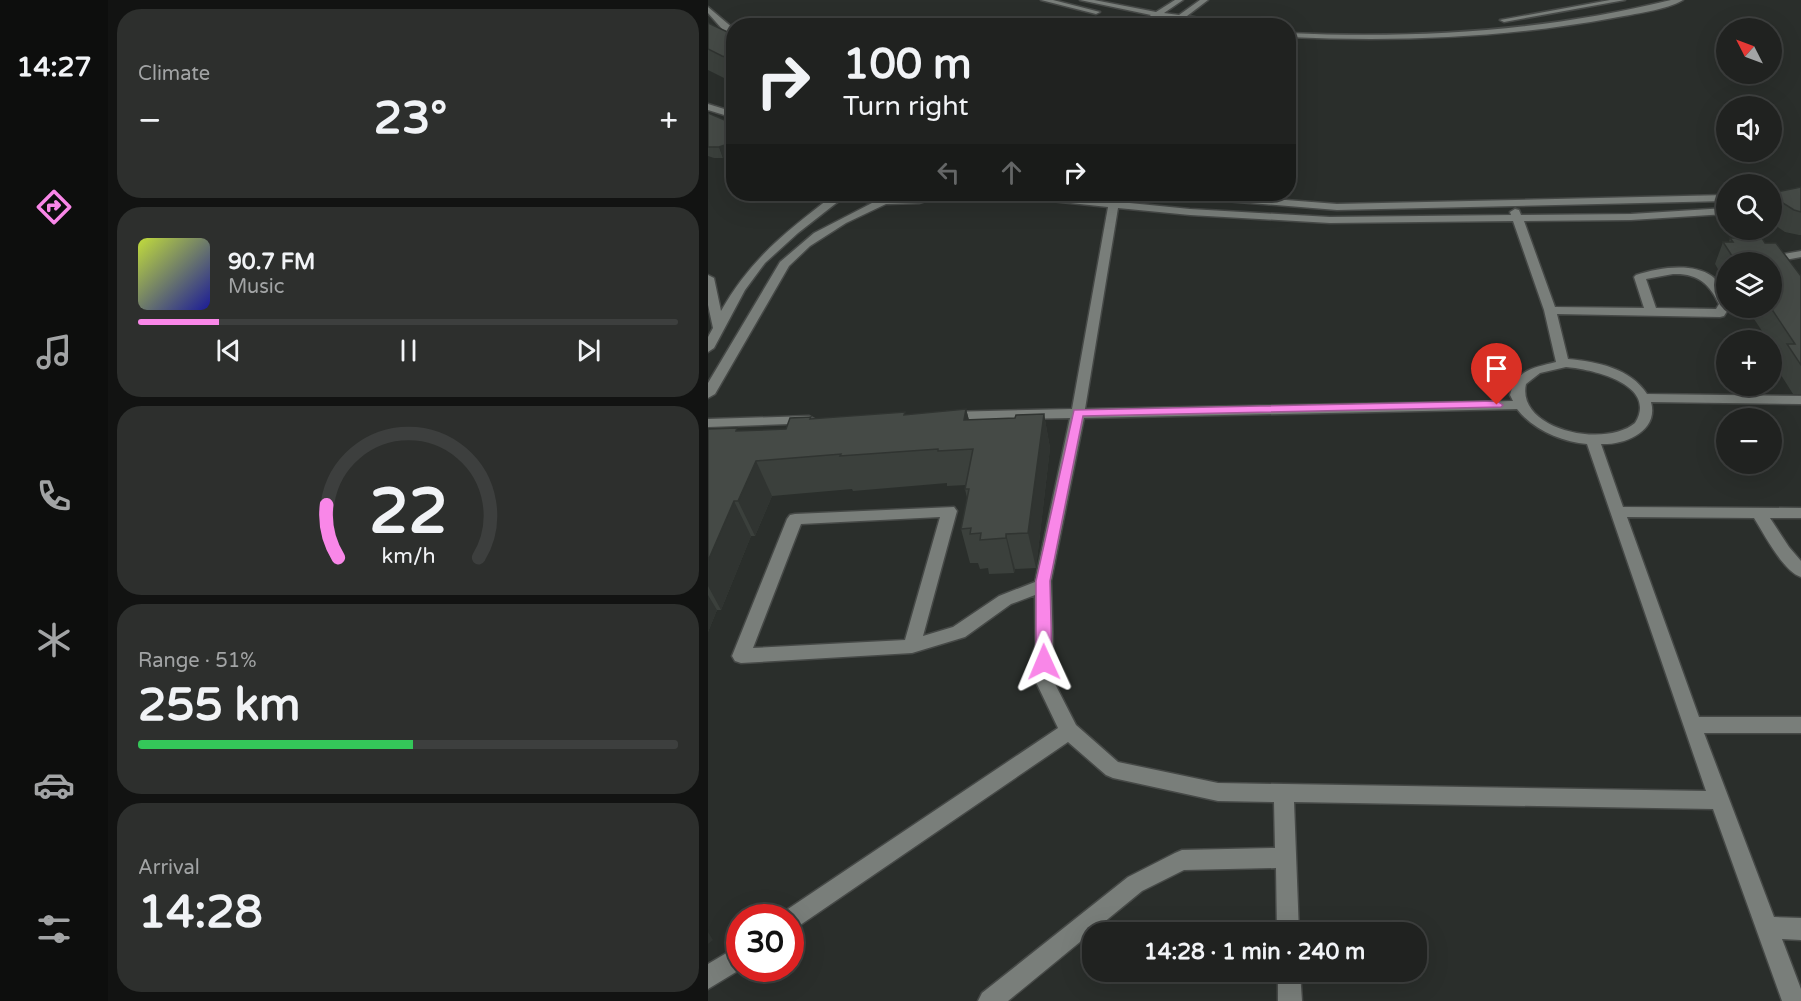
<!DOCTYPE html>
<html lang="en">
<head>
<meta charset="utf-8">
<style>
	:root { --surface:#202220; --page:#2d2f2d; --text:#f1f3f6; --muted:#a2a4a5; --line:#3d3f3e; --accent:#f987e8 }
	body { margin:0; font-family:"Varela Round",sans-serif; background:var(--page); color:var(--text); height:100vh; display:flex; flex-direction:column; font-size:22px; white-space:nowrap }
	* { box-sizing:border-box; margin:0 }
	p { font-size:20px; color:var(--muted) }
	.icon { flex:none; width:33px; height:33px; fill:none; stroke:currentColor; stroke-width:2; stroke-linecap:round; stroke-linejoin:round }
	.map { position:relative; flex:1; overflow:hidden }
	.side { display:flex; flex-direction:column; gap:9px; padding:9px; background:#121312; width:600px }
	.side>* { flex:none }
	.hud { position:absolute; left:18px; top:18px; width:570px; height:183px; border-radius:24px; box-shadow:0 6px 24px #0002,0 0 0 2px var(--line); background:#202220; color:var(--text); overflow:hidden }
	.needle { width:39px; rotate:312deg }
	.fabs { position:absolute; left:1008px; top:18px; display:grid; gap:12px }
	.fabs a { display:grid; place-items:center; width:66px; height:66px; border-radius:50%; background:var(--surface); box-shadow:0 6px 24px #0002,0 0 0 2px var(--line); font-size:30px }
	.speed { position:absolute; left:18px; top:904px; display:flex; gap:12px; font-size:30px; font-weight:700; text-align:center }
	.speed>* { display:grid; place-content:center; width:78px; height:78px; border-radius:50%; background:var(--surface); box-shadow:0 6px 24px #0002,0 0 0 2px var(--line); line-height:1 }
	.speed .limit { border:9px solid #d22; background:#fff; color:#111 }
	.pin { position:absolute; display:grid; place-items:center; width:51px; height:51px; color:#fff; margin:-62px -26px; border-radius:50% 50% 50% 0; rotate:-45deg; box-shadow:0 0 6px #0007 }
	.pin .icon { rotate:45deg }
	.me { position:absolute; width:66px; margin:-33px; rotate:359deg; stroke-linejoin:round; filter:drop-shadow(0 0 4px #0008) }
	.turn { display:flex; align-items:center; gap:21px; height:126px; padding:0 18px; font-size:27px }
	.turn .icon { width:78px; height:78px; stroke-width:2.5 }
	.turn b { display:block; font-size:42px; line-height:51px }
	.lanes { display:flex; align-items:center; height:57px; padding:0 18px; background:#0003; justify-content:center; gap:30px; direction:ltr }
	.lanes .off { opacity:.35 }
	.big { font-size:45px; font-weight:700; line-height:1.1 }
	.side .widget { flex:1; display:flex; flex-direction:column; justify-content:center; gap:9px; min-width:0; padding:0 21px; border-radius:24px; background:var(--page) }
	.side .dial { align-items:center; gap:0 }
	.dial svg { height:156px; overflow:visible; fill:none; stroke:var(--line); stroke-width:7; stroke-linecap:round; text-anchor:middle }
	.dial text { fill:var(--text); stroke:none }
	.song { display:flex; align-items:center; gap:18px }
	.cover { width:72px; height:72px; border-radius:9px; background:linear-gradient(135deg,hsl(70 70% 55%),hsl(240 70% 35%)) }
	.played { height:6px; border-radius:3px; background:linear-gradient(90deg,var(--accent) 15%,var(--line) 15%) }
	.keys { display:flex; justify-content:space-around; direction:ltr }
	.heat { display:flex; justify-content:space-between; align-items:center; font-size:33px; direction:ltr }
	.charge { height:9px; border-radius:4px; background:linear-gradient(90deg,#34c759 51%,var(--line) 0) }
	.trip { position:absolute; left:374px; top:922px; width:345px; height:60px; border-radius:24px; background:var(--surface); box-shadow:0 6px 24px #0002,0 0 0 2px var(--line); font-weight:700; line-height:60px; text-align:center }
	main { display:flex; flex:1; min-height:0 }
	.dock { display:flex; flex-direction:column; width:108px; justify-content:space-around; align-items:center; background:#0d0e0d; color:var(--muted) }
	.dock .icon { width:42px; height:42px }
	.dock .current { color:var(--accent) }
	.dock b { font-size:27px; color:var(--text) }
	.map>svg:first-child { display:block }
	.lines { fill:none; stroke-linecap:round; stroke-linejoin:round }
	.minor-casing { stroke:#464947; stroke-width:3 }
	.minor { fill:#797e7a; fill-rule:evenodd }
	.wall { fill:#3b403c }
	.shaded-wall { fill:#303431 }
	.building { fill:#454a46; stroke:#303431; stroke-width:1.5 }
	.route { fill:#f987e8; stroke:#a25897; stroke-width:1.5 }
</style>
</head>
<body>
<main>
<nav class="dock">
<b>14:27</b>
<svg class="icon current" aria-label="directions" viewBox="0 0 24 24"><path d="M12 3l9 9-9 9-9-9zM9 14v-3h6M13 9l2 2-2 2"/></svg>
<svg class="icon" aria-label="music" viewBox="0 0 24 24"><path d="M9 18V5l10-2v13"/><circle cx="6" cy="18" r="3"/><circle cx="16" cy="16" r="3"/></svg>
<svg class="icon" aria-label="phone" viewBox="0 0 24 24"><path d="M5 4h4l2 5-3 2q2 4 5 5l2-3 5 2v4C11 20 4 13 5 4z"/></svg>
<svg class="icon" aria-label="climate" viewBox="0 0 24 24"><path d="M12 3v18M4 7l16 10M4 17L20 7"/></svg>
<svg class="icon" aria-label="car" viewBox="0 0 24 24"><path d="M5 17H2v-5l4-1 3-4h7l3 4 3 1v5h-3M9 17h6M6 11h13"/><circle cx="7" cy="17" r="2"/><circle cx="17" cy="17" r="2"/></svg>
<svg class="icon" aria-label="filters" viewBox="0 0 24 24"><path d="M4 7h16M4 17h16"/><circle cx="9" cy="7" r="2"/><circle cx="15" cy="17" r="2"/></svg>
</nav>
<section class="side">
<div class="widget"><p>Climate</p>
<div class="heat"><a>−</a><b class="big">23°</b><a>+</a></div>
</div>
<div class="widget">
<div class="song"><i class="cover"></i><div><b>90.7 FM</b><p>Music</p></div></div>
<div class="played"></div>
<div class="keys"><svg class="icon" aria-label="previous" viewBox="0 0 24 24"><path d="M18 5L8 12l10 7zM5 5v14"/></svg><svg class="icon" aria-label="pause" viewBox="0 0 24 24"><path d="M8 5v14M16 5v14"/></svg><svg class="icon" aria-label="next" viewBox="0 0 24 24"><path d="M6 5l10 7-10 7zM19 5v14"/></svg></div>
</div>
<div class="widget dial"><svg viewBox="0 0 100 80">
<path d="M14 69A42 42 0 1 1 86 69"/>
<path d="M14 69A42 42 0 0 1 8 42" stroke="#f987e8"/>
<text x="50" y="56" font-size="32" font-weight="700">22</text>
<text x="50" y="72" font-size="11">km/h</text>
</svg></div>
<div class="widget"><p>Range · 51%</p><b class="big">255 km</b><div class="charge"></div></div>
<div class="widget"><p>Arrival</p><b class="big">14:28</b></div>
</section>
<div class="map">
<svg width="1093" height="1001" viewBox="0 0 1093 1001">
	<rect width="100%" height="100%" fill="#2a2e2b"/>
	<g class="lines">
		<defs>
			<path id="minor" d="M 333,0 L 345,0 L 392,12 L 388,14 Z
				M 372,0 L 386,0 L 448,12 L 467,0 L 475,0 L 456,13 L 471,15 L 492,0 L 500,0 L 479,16 L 542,26 L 519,26 L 474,19 L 470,21 L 451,16 L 436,26 L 427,26 L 443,15 Z
				M 902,0 L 917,0 L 796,22 L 792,20 Z
				M 963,0 L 975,0 C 959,10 925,14 905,18 C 797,38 689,42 580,37 L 580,33 C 710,39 837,31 963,0 Z
				M 0,7 L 26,29 L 26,34 L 15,30 L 0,13 Z
				M 0,104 L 26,112 L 26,118 L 0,110 Z
				M 127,194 L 186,198 L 240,194 L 211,203 L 178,204 L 138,223 L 102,246 L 81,266 L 7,394 L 0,398 L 0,383 L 72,262 L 106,233 L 164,203 L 136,197 L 90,233 L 57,263 L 37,290 L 6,348 L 0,352 L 0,337 L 5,328 L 0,305 L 0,275 L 6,278 L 13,311 C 43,258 80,230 127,194 Z
				M 301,194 L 331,194 L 482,209 L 622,217 L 803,215 L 802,212 L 807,209 L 811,210 L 813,215 L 923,214 L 1018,208 L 1018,214 L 923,220 L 816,221 L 847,307 L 936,308 L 926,277 L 928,275 C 961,264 1018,258 1018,308 L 1021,308 L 1016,316 L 1012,317 L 849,314 L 860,359 C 890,362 922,368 939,394 L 1093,396 L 1093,404 L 943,402 C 951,431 917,445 893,444 L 915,507 L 1093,508 L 1093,518 L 1062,518 L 1081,547 L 1093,561 L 1093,577 C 1075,571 1056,534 1046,518 L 919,517 L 991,717 L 1093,717 L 1093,733 L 996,733 L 1066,917 L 1093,918 L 1093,940 L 1074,939 L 1093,989 L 1093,1001 L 1074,1001 L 1005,809 L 586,802 L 591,933 L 569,933 L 568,868 L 476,870 L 434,891 L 300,1001 L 270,1001 L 274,993 L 420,877 L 467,853 L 474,850 L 567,848 L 566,802 L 510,801 L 405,778 L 398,775 L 360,742 L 82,932 L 82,918 L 72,918 L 74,913 L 350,728 L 328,682 L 327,595 L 303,604 L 257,637 L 204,653 L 33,663 L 27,661 L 24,656 L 79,519 L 82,515 L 87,514 L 246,507 L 249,511 L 215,636 L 245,627 L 291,596 L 327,582 L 362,418 L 239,420 L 232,416 L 239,412 L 364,409 L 400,207 L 306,197 ZM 410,208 L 482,215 L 622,223 L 805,221 L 836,310 L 848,362 C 825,368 809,369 802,395 L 805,401 L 377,409 ZM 965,274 C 989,273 1001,283 1011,304 L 1008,309 L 948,308 L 938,279 ZM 858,367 C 883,369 951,384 927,423 C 896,449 808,429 818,384 L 832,373 ZM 809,409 C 825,430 854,442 879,444 L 998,791 L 510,783 L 410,762 L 368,725 L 346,682 L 343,581 L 376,418 ZM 232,517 L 197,640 L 45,648 L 93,524 Z
				M 463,194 L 499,194 L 629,204 L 1018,195 L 1018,201 L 629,210 L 468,197 Z
				M 1093,251 L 1093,257 L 1072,261 L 1093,287 L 1093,299 L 1089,297 L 1059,259 L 1065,256 Z
				M 101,416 L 108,420 L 106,423 L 0,427 L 0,419 Z
				M 32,945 L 33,969 L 0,989 L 0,964 Z
				M 570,972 L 592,972 L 594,1001 L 570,1001 Z"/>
		</defs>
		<use href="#minor" class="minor-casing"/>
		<use href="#minor" class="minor"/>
	</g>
	<path class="wall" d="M 0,23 L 26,35 L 26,83 L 0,70 Z
		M 0,113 L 15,158 L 6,158 L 0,156 Z
		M 1093,187 L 1093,235 L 1091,235 L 1077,232 L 1064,223 L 1064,193 Z
		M 1022,238 L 1057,243 L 1093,276 L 1093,394 L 1085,394 L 1068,367 L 1072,359 L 1064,346 L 1064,340 L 1060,340 L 1040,310 L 1036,310 L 1034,308 L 1064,308 L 1064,262 L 1018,262 L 1018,283 L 1007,264 L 1015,242 L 1021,242 Z
		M 258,409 L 261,420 L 307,418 L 336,414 L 342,448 L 328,568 L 307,569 L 306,573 L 281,574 L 280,568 L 272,569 L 270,563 L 262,563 L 253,529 L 259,498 L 257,489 L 258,485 L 239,486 L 239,483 L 145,491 L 144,489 L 64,496 L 47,536 L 43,536 L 13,610 L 9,610 L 0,632 L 0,429 L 31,431 L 78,429 L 104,419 L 197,412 L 197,415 Z"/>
	<path class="shaded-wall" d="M 26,142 L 26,154 L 15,158 L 11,147 Z
		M 258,409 L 267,443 L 256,420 Z
		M 336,414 L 342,448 L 328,568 L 320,533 Z
		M 48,461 L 64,496 L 47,536 L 30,501 Z
		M 26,501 L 43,536 L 13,610 L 0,586 L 0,561 Z
		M 298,534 L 307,569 L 306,573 L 298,538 Z
		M 0,595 L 9,610 L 0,632 Z
		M 0,932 L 5,940 L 0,944 Z"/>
	<path class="building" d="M 0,23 L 26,35 L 26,60 L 14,56 L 0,49 Z
		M 0,113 L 26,124 L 26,142 L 11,147 L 0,147 Z
		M 1093,187 L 1093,212 L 1086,210 L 1064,196 L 1064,193 Z
		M 1022,238 L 1054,238 L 1057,243 L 1068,243 L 1093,276 L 1093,365 L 1079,344 L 1087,344 L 1063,308 L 1064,262 L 1028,262 L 1015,242 L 1025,242 Z
		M 258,409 L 256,420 L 307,418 L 308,415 L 336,414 L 320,533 L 298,534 L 298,538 L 272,540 L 273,533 L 262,534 L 263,528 L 253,529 L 261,489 L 257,489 L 265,449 L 230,451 L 230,449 L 132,456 L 133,454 L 48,461 L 30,501 L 26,501 L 0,561 L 0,429 L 29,428 L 28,431 L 78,429 L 82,418 L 103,417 L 102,419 L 197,412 L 196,415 Z"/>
	<path class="route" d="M 789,401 L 795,405 L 793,407 L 375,416 L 342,581 L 344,662 L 342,667 L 336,669 L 331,667 L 328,662 L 328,581 L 366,410 Z"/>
</svg>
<div class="fabs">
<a><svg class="needle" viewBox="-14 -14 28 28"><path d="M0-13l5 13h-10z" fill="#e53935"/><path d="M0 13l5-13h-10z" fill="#a2a4a5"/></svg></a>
<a><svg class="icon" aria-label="sound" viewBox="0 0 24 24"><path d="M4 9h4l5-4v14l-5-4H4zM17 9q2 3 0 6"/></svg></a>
<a><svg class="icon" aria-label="search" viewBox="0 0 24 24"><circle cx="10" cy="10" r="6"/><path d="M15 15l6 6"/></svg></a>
<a><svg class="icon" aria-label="layers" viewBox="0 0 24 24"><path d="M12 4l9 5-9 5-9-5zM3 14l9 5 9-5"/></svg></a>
<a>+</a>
<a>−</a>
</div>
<div class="speed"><div class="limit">30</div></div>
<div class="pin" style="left:789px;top:405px;background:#d93025"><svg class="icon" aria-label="arrive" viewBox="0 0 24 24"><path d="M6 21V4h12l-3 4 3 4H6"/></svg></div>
<svg class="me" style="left:336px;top:662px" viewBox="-20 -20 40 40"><path d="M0-17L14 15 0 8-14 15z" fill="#f987e8" stroke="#fff" stroke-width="4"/></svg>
<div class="trip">14:28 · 1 min · 240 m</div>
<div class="hud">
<div class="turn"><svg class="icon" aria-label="right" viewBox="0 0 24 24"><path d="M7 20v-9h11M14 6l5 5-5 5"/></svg><div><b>100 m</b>Turn right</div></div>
<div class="lanes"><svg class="icon off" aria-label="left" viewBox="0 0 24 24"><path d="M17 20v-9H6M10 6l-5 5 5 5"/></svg><svg class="icon off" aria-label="ahead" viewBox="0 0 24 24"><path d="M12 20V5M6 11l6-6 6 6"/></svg><svg class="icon" aria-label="right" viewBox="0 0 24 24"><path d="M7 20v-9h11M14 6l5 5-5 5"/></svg></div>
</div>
</div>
</main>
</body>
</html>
